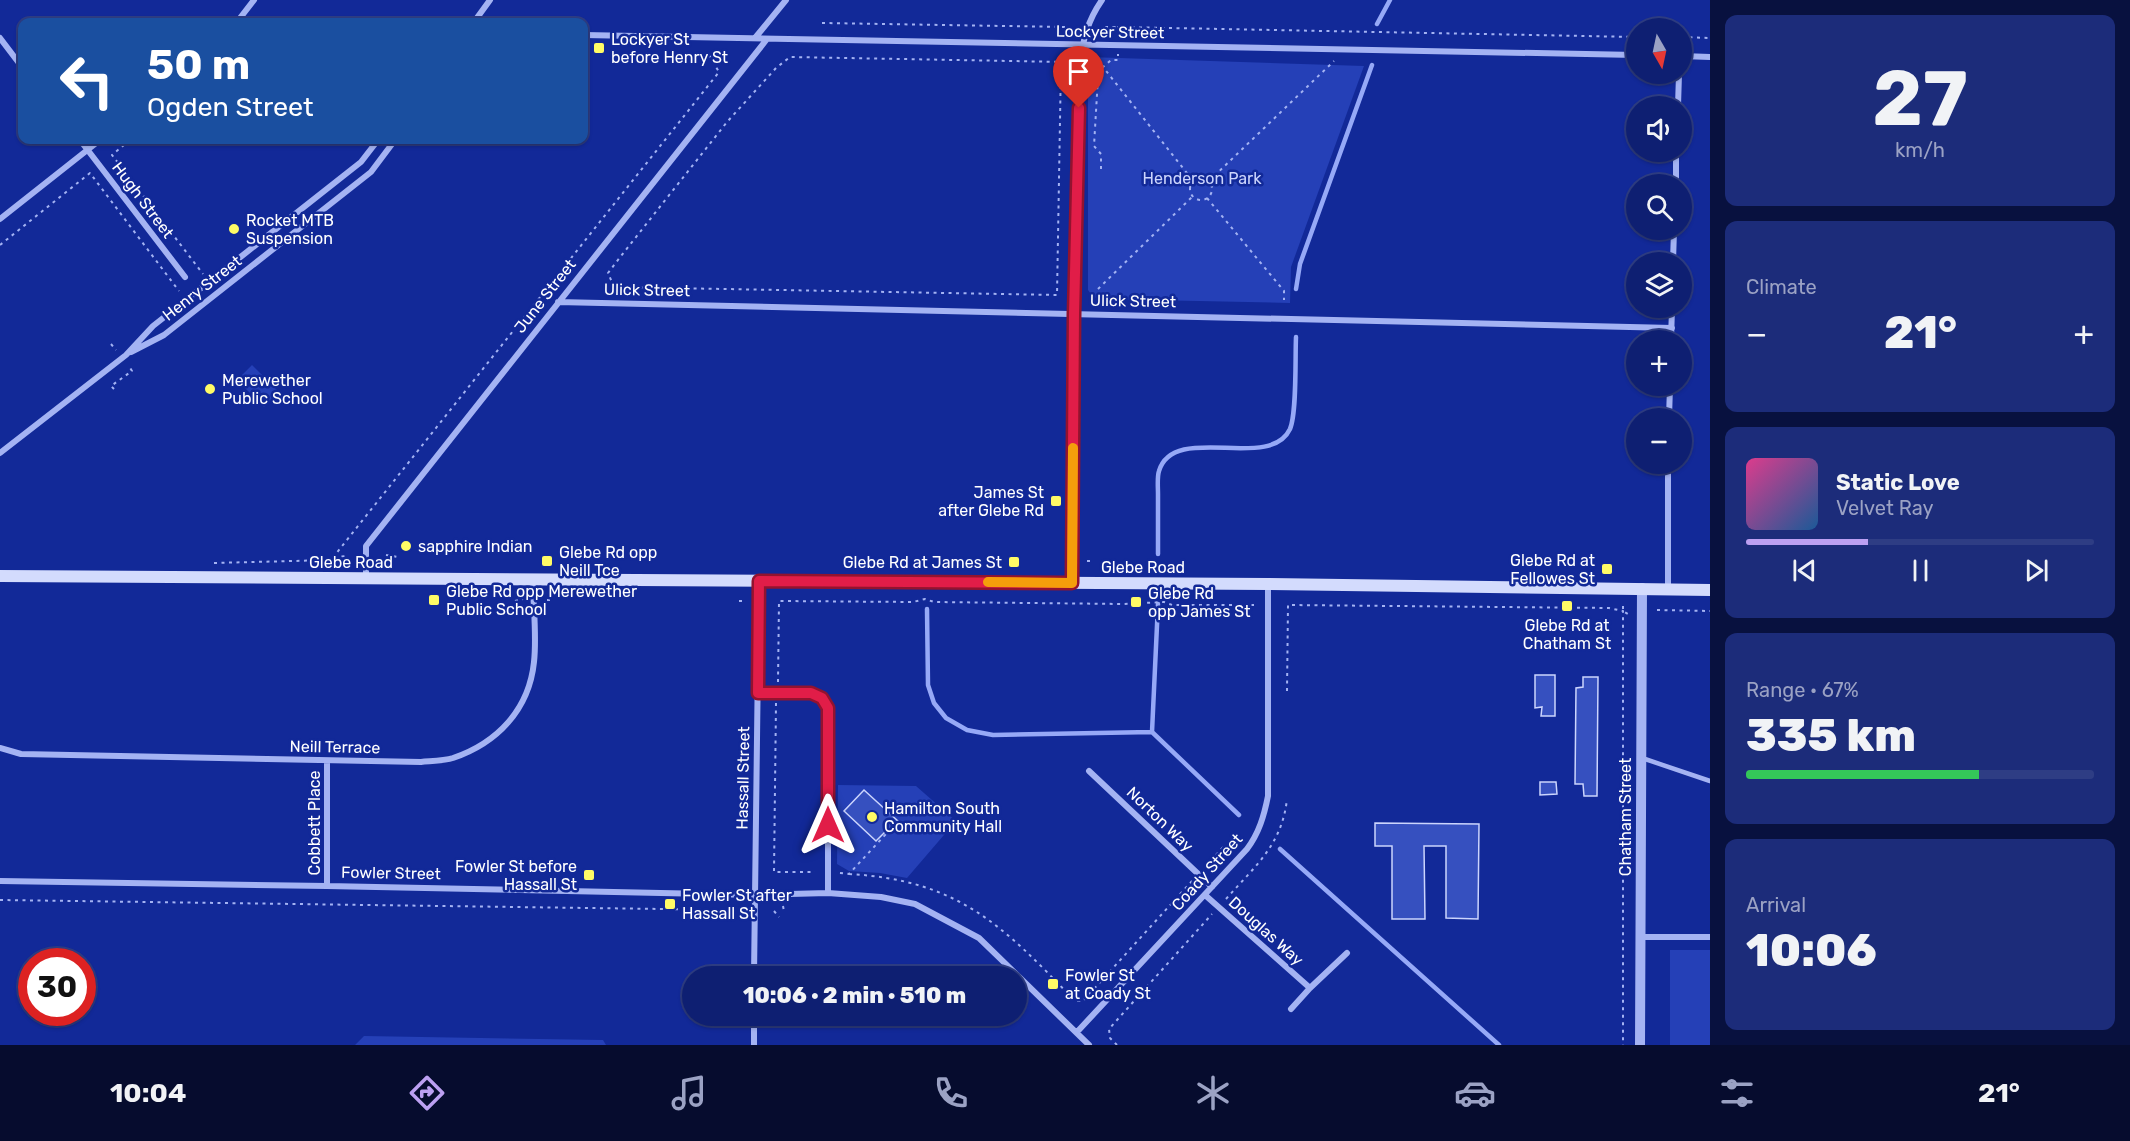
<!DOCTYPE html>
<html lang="en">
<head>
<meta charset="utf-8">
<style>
	:root { --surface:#0e1f72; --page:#1c2c7a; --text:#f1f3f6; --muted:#9ba2c4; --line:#2e3d84; --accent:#bca0f2 }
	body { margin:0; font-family:Rubik,sans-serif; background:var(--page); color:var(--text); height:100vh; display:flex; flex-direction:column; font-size:22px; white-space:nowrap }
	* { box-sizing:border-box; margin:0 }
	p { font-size:20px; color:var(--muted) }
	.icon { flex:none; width:33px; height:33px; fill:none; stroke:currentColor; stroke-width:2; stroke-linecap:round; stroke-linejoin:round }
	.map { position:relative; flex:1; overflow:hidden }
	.drawer { display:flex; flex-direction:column; gap:15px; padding:15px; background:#08113f; width:420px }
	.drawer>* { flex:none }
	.hud { position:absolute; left:18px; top:18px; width:570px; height:126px; border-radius:12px; box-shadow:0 2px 4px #0004,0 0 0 2px var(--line); background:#1a4fa0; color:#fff; overflow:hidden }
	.needle { width:39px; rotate:171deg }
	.buttons { position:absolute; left:1626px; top:18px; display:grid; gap:12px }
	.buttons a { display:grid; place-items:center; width:66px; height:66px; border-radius:50%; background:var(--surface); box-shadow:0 2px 4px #0004,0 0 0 2px var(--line); font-size:30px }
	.speed { position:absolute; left:18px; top:948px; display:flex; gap:12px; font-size:30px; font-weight:700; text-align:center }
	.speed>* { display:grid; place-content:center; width:78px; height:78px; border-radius:50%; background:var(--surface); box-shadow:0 2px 4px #0004,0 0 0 2px var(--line); line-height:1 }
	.speed .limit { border:9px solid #d22; background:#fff; color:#111 }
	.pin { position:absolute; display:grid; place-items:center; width:51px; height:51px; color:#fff; margin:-62px -26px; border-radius:50% 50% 50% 0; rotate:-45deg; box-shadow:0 0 6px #0007 }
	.pin .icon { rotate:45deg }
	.me { position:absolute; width:66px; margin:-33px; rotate:0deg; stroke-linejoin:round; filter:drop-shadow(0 0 4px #0008) }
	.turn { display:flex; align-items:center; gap:21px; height:126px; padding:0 30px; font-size:27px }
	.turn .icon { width:78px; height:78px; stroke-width:2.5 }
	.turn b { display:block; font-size:42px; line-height:51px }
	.big { font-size:45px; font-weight:800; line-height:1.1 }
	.drawer .widget { flex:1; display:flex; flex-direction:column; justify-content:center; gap:9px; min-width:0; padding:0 21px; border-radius:12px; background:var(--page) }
	.drawer .dial { align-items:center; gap:0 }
	.dial b { font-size:78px; line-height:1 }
	.song { display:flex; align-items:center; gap:18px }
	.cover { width:72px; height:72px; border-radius:9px; background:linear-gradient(135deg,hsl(330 70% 55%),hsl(210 70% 35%)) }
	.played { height:6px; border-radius:3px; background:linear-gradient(90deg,var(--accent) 35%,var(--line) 35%) }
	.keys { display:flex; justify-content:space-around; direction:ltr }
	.heat { display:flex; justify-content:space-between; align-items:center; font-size:33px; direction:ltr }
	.charge { height:9px; border-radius:4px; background:linear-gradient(90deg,#34c759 67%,var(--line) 0) }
	.trip { position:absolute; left:682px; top:966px; width:345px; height:60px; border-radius:30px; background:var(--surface); box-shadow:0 2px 4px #0004,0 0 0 2px var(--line); font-weight:800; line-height:60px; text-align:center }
	.tabs { display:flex; height:96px; justify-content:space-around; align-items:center; background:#060c2e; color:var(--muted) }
	.tabs .icon { width:42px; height:42px }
	.tabs .current { color:var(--accent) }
	.tabs b { font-size:27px; color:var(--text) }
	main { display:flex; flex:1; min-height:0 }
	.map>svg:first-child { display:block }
	.green { fill:#2540b7 }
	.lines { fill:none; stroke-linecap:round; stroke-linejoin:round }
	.stream { stroke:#96a9f7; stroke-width:4.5 }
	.building { fill:#3650bf; stroke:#ccd5fd; stroke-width:1.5 }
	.path { stroke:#a4b3f3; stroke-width:2; stroke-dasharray:3 4.5; stroke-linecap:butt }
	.service { stroke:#a4b3f3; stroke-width:4.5 }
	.minor { stroke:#a4b3f3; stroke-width:6 }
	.tertiary { stroke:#a4b3f3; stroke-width:10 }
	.secondary { stroke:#d3dbfd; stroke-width:12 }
	.route-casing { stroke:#92132f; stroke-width:15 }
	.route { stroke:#e11d48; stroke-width:10 }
	.slow { stroke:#f59e0b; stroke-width:10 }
	.poi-dot { fill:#fffb66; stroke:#122998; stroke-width:2 }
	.labels { text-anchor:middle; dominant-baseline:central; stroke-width:5; stroke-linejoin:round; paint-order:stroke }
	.street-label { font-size:16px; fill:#fff; stroke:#122998 }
	.poi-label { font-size:16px; fill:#fff; stroke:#122998; text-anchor:start }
	.park-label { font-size:16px; fill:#ccd5fd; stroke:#122998 }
</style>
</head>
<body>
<main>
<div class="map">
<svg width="1710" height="1045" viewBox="0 0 1710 1045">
	<rect width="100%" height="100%" fill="#122998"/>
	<path class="green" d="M 1088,57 L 1364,66 L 1291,267 L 1290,303 L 1101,299 L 1093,297 L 1088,290 Z
		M 252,365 L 279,392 L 264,407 L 237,380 Z
		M 838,785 L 916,786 L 956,821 L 907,878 L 880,873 L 849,871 L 837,864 Z
		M 1670,950 L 1710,950 L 1710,1045 L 1670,1045 Z
		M 364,1036 L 603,1040 L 606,1045 L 355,1045 Z"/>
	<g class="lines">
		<path class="stream" d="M 1377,24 L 1390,0
			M 1296,289 L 1300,264 L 1372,65
			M 1158,554 C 1158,534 1158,514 1158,494 C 1158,487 1157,477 1159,471 C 1174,422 1270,472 1290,429 C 1297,413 1295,357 1296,337
			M 927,609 L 928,685 L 934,703 L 946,718 L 967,730 L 993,735 L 1152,732 L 1239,815
			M 1152,732 L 1158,604
			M 1280,849 L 1499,1045"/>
	</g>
	<path class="building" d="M 1535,675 L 1555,675 L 1555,716 L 1541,716 L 1542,707 L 1535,708 Z
		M 1583,677 L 1598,677 L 1597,796 L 1584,796 L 1583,784 L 1575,784 L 1576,688 L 1583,687 Z
		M 1540,782 L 1556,782 L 1557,794 L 1540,795 Z
		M 864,790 L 899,822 L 888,833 L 886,831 L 876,841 L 844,811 Z
		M 1375,823 L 1479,824 L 1478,919 L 1446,918 L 1446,846 L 1424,846 L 1425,919 L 1392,919 L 1392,846 L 1375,846 Z"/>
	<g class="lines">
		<path class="path" d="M 822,23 L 1066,27
			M 1105,27 L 1118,27
			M 1118,36 L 1118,27 L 1636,37
			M 1682,37 L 1710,38
			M 1061,63 L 1057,295 L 614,287 L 608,273 L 621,256 L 727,122 L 776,68 L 790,57 L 1066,62
			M 1094,63 L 1103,67 L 1194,182
			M 130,140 L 112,155 L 203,274
			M 1101,169 L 1101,154 L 1094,146 L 1098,77 L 1103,67 L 1111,60 L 1118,60 L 1118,54
			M1190 189a11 11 0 1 1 22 0a11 11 0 1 1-22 0Z
			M 1209,181 L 1334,61
			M 1207,198 L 1284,291 L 1284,300
			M 0,245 L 90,173 L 179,291
			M 1098,289 L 1193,196
			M 111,344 L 116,350
			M 114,389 L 111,386 L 132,371 L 129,366
			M 386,555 L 398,557
			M 334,557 L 346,556
			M 1087,561 L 1091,561
			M 214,563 L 331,560 L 719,72 L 709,55
			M 547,600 L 554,600
			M 515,601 L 523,599
			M 739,601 L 745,601
			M 1623,606 L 1623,611 L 1628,614
			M 1657,610 L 1710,611
			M 778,682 L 779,601 L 913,602 L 925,599 L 934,602 L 1124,604 L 1164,602 L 1172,605 L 1254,605
			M 1287,691 L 1288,605 L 1609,608 L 1623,611 L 1623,1045
			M 776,703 L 774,872 L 815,872
			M 1206,866 L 1224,846
			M 840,873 L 849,874 L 886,834
			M 849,874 C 959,880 1003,926 1075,1001 L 1083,1001 L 1192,881
			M 1226,899 C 1255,866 1282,845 1287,799
			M 0,900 L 736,910
			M 783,906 L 784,911
			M 774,911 L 779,917
			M 1117,1045 L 1110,1038 L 1109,1029 L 1212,914"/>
		<path class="service" d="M 1642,758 L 1710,781"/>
		<path class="minor" d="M 237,22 L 254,0
			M 474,22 L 490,0
			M 584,35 L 1636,55
			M 0,38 L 22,67
			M 755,38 L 786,0
			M 1682,56 L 1710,57
			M 1678,106 L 1679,74
			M 80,140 L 185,277
			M 1676,184 L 1676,152
			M 0,219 L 100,140
			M 1673,262 L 1674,230
			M 558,302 L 1672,328
			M 1671,340 L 1672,308
			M 131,352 L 164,335 L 371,172 L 395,140
			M 1669,418 L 1670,386
			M 0,453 L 126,355 L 153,326 L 361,162 L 378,140
			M 366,578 L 366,546 L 767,39
			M 1072,583 L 1074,314 L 1080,63 C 1083,39 1088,20 1102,0
			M 1668,589 L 1668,464
			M 758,693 L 811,693 L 822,698 L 828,708 L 828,893
			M 0,748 L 21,754 L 421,762 C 431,761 443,761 453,758 C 497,743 529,710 534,662 C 537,635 533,606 533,579
			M 1089,771 L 1212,887
			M 0,881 L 327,886 L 755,895 L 828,893 L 881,897 L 915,904 L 979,938 L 1089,1045
			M 327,886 L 327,761
			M 1205,895 L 1310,988
			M 1639,937 L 1710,937
			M 754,976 L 759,581
			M 1291,1009 L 1310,988 L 1347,953
			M 1077,1032 L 1247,849 C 1259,833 1264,816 1268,796 L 1268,584
			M 754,1045 L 754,1016"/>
		<path class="tertiary" d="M 1640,1045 L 1642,588"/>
		<path class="secondary" d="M 0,576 L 1268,584 L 1710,590"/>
	</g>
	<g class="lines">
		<defs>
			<path id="route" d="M 828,825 L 828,708 L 822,698 L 811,693 L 758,693 L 759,581 L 1072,583 L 1074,314 L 1079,108"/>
		</defs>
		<use href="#route" class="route-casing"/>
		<use href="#route" class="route"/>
		<path class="slow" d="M 988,582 L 1072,583 L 1073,448"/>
	</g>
	<g class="poi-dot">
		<rect x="593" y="42" width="12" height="12" rx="3"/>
		<circle cx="234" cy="229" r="6"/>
		<circle cx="210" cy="389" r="6"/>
		<rect x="1050" y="495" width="12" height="12" rx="3"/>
		<circle cx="406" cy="546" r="6"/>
		<rect x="541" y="555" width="12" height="12" rx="3"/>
		<rect x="1008" y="556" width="12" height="12" rx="3"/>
		<rect x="1601" y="563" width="12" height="12" rx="3"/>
		<rect x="428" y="594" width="12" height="12" rx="3"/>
		<rect x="1130" y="596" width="12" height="12" rx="3"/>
		<rect x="1561" y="600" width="12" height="12" rx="3"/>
		<circle cx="872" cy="817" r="6"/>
		<rect x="583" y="869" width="12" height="12" rx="3"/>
		<rect x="664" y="898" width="12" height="12" rx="3"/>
		<rect x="1047" y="978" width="12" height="12" rx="3"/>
	</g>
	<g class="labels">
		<g class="street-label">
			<text transform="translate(1110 32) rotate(1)">Lockyer Street</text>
			<text transform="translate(143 200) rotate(53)">Hugh Street</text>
			<text transform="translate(202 288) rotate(-38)">Henry Street</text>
			<text transform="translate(647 290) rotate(1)">Ulick Street</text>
			<text transform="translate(545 296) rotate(-52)">June Street</text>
			<text transform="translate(1133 301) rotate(1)">Ulick Street</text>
			<text x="351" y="562">Glebe Road</text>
			<text x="1143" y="567">Glebe Road</text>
			<text transform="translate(335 747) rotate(1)">Neill Terrace</text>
			<text transform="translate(743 778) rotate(-89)">Hassall Street</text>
			<text transform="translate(1625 817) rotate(-90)">Chatham Street</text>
			<text transform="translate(1160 819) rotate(44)">Norton Way</text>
			<text transform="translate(314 823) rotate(-90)">Cobbett Place</text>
			<text transform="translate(1207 872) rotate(-48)">Coady Street</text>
			<text transform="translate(391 873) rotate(1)">Fowler Street</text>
			<text transform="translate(1266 931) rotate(42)">Douglas Way</text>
		</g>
		<g class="poi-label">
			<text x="611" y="39">Lockyer St<tspan x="611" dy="18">before Henry St</tspan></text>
			<text x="246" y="220">Rocket MTB<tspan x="246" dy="18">Suspension</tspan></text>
			<text x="222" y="380">Merewether<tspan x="222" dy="18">Public School</tspan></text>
			<text x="1044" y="492" text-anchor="end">James St<tspan x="1044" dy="18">after Glebe Rd</tspan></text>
			<text x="418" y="546">sapphire Indian</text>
			<text x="559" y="552">Glebe Rd opp<tspan x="559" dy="18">Neill Tce</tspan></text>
			<text x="1595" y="560" text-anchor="end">Glebe Rd at<tspan x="1595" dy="18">Fellowes St</tspan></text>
			<text x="1002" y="562" text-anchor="end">Glebe Rd at James St</text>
			<text x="446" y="591">Glebe Rd opp Merewether<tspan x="446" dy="18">Public School</tspan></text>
			<text x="1148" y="593">Glebe Rd<tspan x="1148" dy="18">opp James St</tspan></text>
			<text x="1567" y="625" text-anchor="middle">Glebe Rd at<tspan x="1567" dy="18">Chatham St</tspan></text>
			<text x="884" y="808">Hamilton South<tspan x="884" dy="18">Community Hall</tspan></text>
			<text x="577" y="866" text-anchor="end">Fowler St before<tspan x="577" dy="18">Hassall St</tspan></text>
			<text x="682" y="895">Fowler St after<tspan x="682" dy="18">Hassall St</tspan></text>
			<text x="1065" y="975">Fowler St<tspan x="1065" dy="18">at Coady St</tspan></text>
		</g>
		<g class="park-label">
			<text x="1202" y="178">Henderson Park</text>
		</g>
	</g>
</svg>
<div class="buttons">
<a><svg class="needle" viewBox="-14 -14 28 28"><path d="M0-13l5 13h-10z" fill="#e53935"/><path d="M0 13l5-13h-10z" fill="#9ba2c4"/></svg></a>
<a><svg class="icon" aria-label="sound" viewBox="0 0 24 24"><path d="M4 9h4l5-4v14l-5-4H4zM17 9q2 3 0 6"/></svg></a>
<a><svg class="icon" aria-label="search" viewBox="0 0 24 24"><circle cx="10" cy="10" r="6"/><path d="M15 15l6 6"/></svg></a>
<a><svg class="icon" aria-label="layers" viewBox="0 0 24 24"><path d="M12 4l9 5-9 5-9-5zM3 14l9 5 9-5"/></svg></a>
<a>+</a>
<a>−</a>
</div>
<div class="speed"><div class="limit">30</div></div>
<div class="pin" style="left:1079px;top:108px;background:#d93025"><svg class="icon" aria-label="arrive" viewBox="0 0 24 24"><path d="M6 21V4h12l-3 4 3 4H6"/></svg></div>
<svg class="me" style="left:828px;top:825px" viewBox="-20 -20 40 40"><path d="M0-17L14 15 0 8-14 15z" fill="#e11d48" stroke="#fff" stroke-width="4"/></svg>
<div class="trip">10:06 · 2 min · 510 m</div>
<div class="hud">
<div class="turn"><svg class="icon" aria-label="left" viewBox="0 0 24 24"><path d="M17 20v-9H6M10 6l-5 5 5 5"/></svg><div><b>50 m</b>Ogden Street</div></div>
</div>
</div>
<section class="drawer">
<div class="widget dial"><b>27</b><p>km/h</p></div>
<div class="widget"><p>Climate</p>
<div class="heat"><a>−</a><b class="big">21°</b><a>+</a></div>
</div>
<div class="widget">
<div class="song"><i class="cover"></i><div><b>Static Love</b><p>Velvet Ray</p></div></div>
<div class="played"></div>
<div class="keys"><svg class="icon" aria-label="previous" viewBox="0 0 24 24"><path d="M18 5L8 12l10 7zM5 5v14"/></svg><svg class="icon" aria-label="pause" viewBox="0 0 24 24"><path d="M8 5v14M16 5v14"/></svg><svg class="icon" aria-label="next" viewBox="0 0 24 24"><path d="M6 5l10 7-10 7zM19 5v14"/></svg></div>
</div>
<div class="widget"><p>Range · 67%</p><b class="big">335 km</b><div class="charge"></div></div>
<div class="widget"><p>Arrival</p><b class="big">10:06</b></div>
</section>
</main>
<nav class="tabs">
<b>10:04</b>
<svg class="icon current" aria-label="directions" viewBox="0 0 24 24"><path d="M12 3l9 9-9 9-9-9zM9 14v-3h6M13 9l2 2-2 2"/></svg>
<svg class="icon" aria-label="music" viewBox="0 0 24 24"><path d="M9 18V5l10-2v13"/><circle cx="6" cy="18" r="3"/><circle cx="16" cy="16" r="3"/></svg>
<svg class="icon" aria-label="phone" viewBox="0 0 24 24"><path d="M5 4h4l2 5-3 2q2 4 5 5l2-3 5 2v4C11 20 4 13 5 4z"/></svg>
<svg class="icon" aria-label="climate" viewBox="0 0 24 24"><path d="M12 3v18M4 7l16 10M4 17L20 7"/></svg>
<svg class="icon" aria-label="car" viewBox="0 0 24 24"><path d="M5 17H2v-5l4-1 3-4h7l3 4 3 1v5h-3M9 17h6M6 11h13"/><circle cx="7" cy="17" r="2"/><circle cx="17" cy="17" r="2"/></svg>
<svg class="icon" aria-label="filters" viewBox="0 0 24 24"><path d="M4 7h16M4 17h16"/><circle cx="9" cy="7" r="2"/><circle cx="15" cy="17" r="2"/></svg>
<b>21°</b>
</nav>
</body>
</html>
